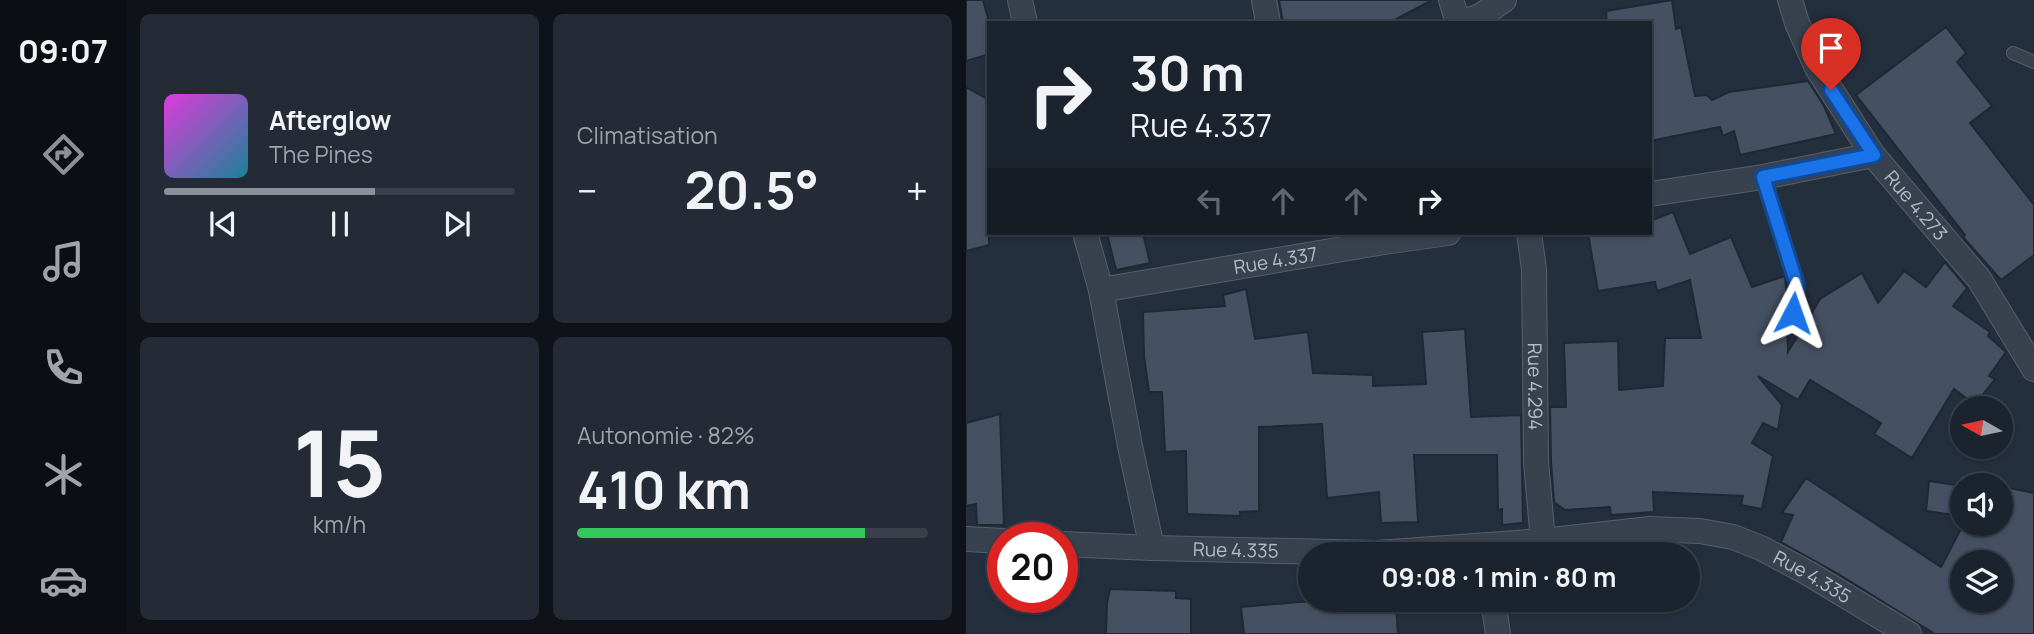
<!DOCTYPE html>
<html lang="fr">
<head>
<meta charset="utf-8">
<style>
	:root { --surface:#1b232e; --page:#242b36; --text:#f1f3f6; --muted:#a0a4aa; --line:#39404a; --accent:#8c9099 }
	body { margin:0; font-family:Manrope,sans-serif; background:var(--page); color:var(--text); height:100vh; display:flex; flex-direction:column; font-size:26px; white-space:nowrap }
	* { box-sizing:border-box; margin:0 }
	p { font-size:23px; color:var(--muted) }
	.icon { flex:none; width:38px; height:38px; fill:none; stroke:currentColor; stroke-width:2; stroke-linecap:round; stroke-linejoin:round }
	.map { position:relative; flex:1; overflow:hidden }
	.panel { display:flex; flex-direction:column; gap:14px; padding:14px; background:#0f1319; width:840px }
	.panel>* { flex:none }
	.guide { position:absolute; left:21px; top:21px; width:665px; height:214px; border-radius:0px; box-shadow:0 2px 5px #0004,0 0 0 2px var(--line); background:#1b232e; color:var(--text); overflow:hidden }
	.needle { width:46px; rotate:279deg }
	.controls { position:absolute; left:984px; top:396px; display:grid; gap:14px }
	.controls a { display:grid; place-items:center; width:63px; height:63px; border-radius:50%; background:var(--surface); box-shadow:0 2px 5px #0004,0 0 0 2px var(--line); font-size:35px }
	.speed { position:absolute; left:21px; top:522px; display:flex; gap:14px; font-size:35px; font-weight:700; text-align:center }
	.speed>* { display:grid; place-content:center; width:91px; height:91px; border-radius:50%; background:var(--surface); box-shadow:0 2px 5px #0004,0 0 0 2px var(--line); line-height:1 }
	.speed .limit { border:10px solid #d22; background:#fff; color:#111 }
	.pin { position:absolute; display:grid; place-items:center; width:60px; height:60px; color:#fff; margin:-72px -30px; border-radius:50% 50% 50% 0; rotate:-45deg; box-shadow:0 0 7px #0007 }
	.pin .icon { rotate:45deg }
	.me { position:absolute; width:77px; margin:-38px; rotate:4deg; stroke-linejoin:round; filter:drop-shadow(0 0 5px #0008) }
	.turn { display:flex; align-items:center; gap:24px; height:147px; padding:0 28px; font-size:32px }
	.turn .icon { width:91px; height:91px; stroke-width:2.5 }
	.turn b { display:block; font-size:49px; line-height:60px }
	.lanes { display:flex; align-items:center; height:66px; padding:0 28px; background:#0003; justify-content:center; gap:35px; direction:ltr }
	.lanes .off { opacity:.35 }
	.big { font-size:52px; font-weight:700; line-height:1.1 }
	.panel .tile { flex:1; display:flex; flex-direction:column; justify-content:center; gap:10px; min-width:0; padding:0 24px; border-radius:10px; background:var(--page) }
	.panel .dial { align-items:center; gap:0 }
	.dial b { font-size:91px; line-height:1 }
	.song { display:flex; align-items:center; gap:21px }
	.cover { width:84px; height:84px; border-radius:10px; background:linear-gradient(135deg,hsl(300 70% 55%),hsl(190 70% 35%)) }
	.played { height:7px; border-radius:4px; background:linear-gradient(90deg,var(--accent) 60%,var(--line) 60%) }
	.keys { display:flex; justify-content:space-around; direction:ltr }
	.heat { display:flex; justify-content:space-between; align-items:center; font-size:38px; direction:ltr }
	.charge { height:10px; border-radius:5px; background:linear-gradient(90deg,#34c759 82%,var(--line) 0) }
	.panel .tiles { flex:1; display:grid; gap:14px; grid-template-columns:repeat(2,1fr) }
	.trip { position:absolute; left:332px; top:542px; width:402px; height:70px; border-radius:35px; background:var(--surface); box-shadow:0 2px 5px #0004,0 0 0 2px var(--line); font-weight:700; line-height:70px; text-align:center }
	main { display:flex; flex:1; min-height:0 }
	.menu { display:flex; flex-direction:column; width:126px; justify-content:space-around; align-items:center; background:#0b0e12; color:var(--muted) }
	.menu .icon { width:49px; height:49px }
	.menu .selected { color:var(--accent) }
	.menu b { font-size:32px; color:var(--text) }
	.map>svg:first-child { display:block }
	.building { fill:#455162; stroke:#1f2835; stroke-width:2; fill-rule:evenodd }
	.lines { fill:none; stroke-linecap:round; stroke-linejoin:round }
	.service-casing { stroke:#565f6c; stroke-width:14 }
	.minor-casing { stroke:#565f6c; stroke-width:26 }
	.service { stroke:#38414e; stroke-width:12 }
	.minor { stroke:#38414e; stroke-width:24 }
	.route-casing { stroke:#114b97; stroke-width:18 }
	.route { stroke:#1a73e8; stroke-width:12 }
	.labels { text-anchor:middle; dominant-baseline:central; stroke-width:7; stroke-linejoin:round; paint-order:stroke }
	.street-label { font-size:19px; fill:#b4bcc9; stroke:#1d2633 }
</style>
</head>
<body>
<main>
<nav class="menu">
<b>09:07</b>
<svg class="icon selected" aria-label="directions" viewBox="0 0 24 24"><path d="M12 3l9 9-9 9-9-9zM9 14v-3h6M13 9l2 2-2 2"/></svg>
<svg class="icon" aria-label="music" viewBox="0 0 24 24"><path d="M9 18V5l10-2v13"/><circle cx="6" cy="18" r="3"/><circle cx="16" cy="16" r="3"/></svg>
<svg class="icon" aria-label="phone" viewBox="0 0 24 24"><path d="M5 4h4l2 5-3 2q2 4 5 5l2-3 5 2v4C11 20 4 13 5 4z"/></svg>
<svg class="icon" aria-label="climate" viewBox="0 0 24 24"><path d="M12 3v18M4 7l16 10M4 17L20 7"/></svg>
<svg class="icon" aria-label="car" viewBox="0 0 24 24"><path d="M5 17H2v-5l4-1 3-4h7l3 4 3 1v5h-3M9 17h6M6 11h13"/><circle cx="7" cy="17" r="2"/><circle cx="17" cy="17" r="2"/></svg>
</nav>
<section class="panel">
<div class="tiles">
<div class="tile">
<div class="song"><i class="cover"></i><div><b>Afterglow</b><p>The Pines</p></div></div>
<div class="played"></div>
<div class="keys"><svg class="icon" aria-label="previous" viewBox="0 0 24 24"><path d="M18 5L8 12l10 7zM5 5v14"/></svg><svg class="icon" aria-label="pause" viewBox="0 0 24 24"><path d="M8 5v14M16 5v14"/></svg><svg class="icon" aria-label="next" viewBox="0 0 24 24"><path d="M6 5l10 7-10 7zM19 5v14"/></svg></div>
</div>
<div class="tile"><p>Climatisation</p>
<div class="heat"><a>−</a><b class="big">20.5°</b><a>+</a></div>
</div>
<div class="tile dial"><b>15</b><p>km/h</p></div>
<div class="tile"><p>Autonomie · 82%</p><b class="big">410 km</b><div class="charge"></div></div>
</div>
</section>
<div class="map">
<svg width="1068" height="634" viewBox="0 0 1068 634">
	<rect width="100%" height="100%" fill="#242f3e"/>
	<path class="building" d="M 0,0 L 17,0 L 23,22 L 23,54 L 0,61 Z
		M 313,0 L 466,0 L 423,23 L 317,23 Z
		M 706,0 L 710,29 L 715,27 L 729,96 L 741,95 L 746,100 L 763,92 L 842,81 L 858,106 L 870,134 L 774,155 L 768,131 L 757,136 L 754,127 L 684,141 L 684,23 L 641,23 L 640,11 Z
		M 980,27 L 1000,53 L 991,62 L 1026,106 L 1004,123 L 1068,205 L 1068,255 L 1035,280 L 997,237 L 999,235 L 890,95 Z
		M 0,87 L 23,100 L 23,245 L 0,251 Z
		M 707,212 L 724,254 L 765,237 L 786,287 L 819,276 L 821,296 L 818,312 L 821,319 L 822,352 L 854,299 L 896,273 L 912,303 L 938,271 L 960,287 L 979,262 L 1001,288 L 987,306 L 1024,332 L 1022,336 L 1040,352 L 1023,376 L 1029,379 L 1011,402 L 1005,399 L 1004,401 L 988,389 L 946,458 L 908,434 L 915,423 L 844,380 L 832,400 L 792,376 L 816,405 L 812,430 L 797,423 L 786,443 L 807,456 L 796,509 L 775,505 L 777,496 L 687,492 L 688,512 L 645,515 L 644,507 L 599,510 L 588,502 L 585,461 L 584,407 L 600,407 L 598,343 L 652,341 L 653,390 L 697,386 L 699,338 L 735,338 L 724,280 L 691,291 L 689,282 L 632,291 L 622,233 L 684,233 L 684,221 Z
		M 141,233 L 177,233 L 184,263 L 150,270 Z
		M 280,289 L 289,339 L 342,332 L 347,373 L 407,375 L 407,386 L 460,384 L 456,332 L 499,329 L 505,417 L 555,415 L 557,523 L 536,525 L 536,509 L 532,510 L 531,455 L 448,455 L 452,522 L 415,523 L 413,492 L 361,498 L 356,424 L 293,427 L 293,511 L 274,512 L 274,516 L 221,514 L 220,451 L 199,452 L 196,392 L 183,392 L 178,356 L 177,312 L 259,306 L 257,295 Z
		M 34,414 L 38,525 L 11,525 L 10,504 L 0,506 L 0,423 Z
		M 840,478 L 975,567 L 998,523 L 1034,523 L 1034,486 L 1068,493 L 1068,634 L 969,634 L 874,575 L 815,542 L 827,515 L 816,513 ZM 996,562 L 1034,562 L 1034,600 L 996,600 Z
		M 963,481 L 996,486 L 996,516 L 960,511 Z
		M 144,589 L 210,591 L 210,598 L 225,599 L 225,634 L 140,634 L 141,603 Z
		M 357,600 L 358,612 L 430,606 L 432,634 L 278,634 L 275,607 Z"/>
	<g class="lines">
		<defs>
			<path id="service" d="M 1047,53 L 1068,62
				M 797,177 L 831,285 L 827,313"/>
			<g id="minor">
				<path d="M 54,0 L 59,23"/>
				<path d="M 298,0 L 302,23"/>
				<path d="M 485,0 L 491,19 C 509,24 524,9 538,0"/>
				<path id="s1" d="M 824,0 L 831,23 L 851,68 L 907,155 L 1013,279 L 1068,369"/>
				<path d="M 684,194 L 797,177 L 907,155"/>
				<path id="s2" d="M 119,233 L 135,290 L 164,446 L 186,548 L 411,553 L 577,541 L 684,529 L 734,531 L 767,537 L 795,548 L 842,573 L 943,634"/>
				<path id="s3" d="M 563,233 L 568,269 L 570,462 L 577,541"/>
				<path id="s4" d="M 135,290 L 418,242 L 482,233"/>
				<path d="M 0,539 L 37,541"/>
				<path d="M 96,544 L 186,548"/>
				<path d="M 527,600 L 532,634"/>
			</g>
		</defs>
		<use href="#service" class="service-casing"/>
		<use href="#minor" class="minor-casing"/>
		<use href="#service" class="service"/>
		<use href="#minor" class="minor"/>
	</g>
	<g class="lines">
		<defs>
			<path id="route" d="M 827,313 L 831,285 L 797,177 L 908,155 L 865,90"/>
		</defs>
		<use href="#route" class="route-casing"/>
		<use href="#route" class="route"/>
	</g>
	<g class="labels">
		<g class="street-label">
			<text stroke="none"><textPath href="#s1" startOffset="243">Rue 4.273</textPath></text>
			<text stroke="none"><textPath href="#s4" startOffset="177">Rue 4.337</textPath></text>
			<text stroke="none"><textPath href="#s3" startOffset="154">Rue 4.294</textPath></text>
			<text stroke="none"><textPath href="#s2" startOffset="406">Rue 4.335</textPath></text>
			<text stroke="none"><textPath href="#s2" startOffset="994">Rue 4.335</textPath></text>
		</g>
	</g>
</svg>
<div class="controls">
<a><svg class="needle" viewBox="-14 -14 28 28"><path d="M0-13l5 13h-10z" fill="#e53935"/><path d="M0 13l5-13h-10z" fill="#a0a4aa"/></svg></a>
<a><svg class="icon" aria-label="sound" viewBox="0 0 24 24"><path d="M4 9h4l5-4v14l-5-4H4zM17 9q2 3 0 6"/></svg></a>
<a><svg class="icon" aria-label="layers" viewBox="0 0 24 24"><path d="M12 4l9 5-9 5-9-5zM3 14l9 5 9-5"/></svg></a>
</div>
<div class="speed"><div class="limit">20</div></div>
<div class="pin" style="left:865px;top:90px;background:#d93025"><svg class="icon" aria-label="arrive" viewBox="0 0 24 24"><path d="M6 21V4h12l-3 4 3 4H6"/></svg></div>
<svg class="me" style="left:827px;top:313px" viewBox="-20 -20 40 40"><path d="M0-17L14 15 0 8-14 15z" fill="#1a73e8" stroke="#fff" stroke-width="4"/></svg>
<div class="trip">09:08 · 1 min · 80 m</div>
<div class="guide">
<div class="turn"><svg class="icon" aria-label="right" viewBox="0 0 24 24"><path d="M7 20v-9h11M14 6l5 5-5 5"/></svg><div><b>30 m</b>Rue 4.337</div></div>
<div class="lanes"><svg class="icon off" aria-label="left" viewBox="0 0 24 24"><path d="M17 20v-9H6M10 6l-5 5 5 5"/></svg><svg class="icon off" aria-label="ahead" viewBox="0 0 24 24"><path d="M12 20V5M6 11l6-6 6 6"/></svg><svg class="icon off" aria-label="ahead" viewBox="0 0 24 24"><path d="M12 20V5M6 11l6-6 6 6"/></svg><svg class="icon" aria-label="right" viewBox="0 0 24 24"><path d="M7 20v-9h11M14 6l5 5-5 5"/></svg></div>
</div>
</div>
</main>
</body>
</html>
